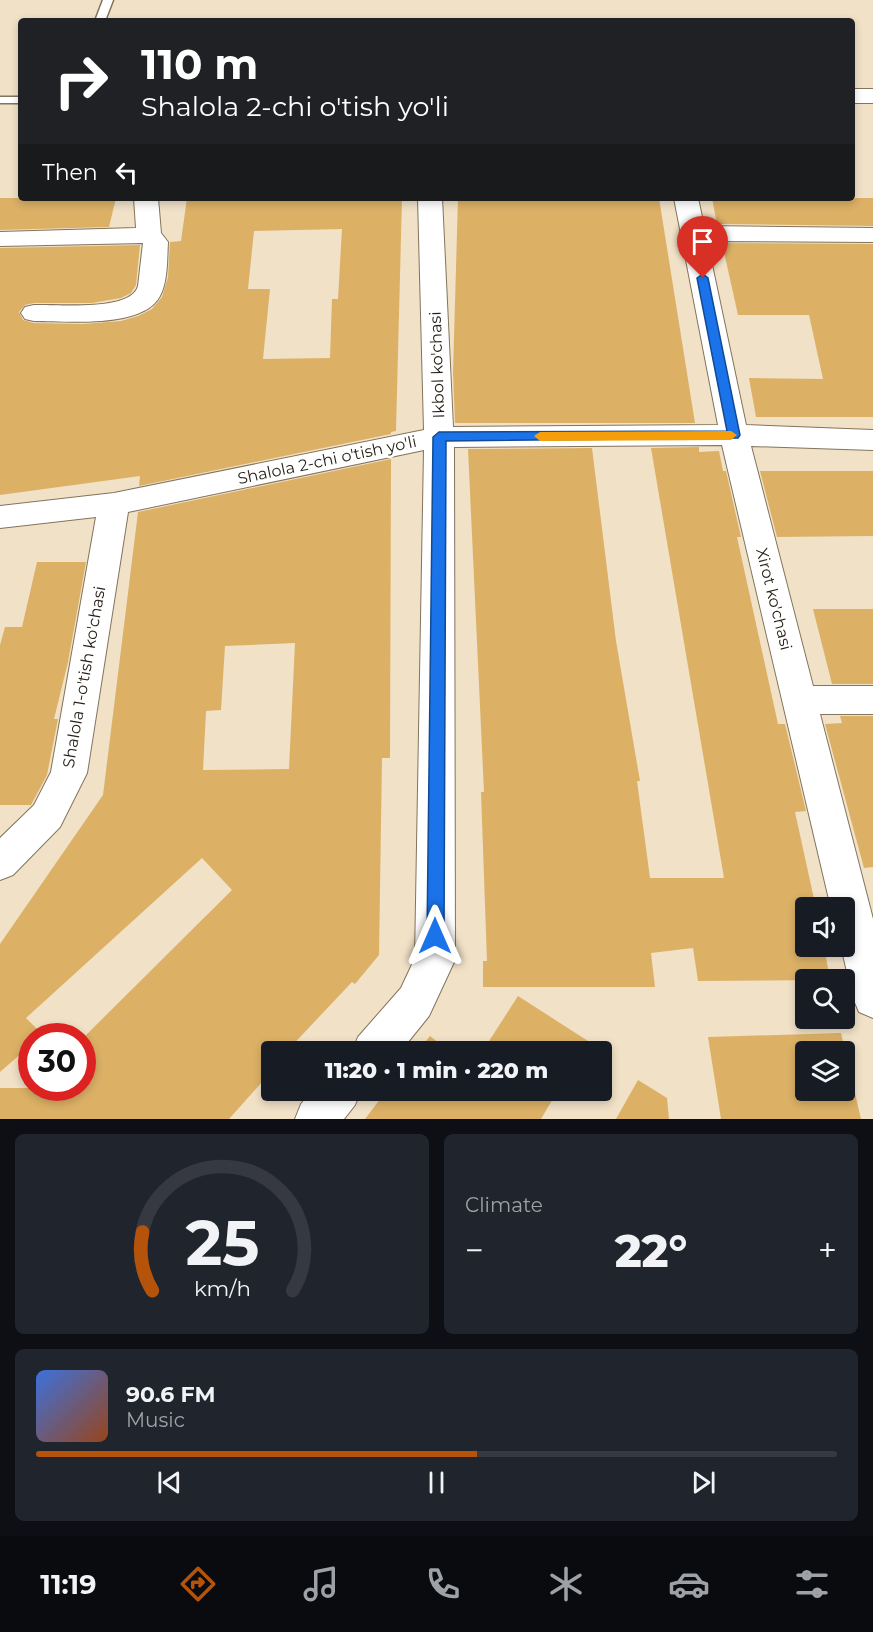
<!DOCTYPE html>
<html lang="en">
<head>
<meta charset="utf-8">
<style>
	:root { --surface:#171b24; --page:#20242c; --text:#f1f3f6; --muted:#9ea1a6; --line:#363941; --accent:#b45309 }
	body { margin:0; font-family:Montserrat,sans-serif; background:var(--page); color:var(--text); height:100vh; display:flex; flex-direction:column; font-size:22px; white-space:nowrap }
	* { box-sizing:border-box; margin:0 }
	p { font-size:20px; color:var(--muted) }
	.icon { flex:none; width:33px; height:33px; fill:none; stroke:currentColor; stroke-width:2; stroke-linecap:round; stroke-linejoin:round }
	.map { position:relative; height:1119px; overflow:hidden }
	.sheet { display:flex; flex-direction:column; gap:15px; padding:15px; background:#0d0f14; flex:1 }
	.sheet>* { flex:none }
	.banner { position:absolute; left:18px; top:18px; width:837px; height:183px; border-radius:6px; box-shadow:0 3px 9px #0003; background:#202124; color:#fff; overflow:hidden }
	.fabs { position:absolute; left:795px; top:897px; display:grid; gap:12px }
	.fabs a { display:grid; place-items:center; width:60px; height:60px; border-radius:6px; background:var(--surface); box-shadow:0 3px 9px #0003; font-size:30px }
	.speed { position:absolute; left:18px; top:1023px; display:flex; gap:12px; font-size:30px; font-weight:700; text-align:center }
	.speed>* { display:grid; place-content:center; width:78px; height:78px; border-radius:50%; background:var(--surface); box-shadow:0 3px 9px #0003; line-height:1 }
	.speed .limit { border:9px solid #d22; background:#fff; color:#111 }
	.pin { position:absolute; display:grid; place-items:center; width:51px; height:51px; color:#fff; margin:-62px -26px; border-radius:50% 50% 50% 0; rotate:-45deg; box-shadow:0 0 6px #0007 }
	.pin .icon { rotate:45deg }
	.me { position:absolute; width:66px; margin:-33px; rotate:0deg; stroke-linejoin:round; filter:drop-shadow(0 0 4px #0008) }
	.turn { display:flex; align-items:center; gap:21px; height:126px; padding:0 24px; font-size:27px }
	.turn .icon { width:78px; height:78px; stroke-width:2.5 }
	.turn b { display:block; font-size:42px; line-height:51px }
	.then { display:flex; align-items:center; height:57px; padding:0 24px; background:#0003; gap:12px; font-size:22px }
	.big { font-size:45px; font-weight:800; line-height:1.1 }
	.sheet .widget { flex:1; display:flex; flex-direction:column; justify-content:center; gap:9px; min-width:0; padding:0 21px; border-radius:9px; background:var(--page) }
	.sheet .dial { align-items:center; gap:0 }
	.dial svg { height:156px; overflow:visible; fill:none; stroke:var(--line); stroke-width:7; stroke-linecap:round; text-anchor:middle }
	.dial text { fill:var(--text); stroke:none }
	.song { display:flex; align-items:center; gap:18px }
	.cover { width:72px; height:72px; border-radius:9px; background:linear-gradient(135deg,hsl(220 70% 55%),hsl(20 70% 35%)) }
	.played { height:6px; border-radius:3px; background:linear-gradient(90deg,var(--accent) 55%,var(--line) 55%) }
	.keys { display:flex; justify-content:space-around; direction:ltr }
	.heat { display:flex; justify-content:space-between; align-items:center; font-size:33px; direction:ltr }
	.sheet .tiles { flex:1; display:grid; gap:15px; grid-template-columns:1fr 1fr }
	.widget:last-child { grid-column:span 2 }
	.trip { position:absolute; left:261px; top:1041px; width:351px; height:60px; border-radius:6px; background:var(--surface); box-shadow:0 3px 9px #0003; font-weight:800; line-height:60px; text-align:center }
	.tab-bar { display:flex; height:96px; justify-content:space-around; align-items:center; background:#090b0e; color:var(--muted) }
	.tab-bar .icon { width:42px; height:42px }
	.tab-bar .active { color:var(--accent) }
	.tab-bar b { font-size:27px; color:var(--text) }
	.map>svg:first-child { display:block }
	.building { fill:#dcb166; fill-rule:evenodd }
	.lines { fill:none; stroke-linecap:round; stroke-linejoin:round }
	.lane-casing { stroke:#82745d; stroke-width:3 }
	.street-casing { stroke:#82745d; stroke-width:2 }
	.lane { fill:#fff; fill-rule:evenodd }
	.street { fill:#fff; fill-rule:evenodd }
	.route { fill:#1a73e8; stroke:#114b97; stroke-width:1.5 }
	.slow { fill:#f59e0b }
	.labels { text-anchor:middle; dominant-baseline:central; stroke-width:5; stroke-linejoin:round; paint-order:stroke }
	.street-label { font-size:16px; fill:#282218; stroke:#fff }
</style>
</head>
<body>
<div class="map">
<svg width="873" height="1119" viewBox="0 0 873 1119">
	<rect width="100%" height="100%" fill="#f1e1c7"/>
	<path class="building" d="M 0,198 L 116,198 L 109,227 L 0,230 Z
		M 187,198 L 402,198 L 396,431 L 391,432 L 391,434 L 139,486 L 140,476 L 0,495 L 0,248 L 140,245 L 136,285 L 131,293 L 121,298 L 92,303 L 34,303 L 25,305 L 19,312 L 23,320 L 34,323 L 83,324 L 121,321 L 138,316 L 152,309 L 162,297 L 168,277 L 170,242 L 181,241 ZM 342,229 L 338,299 L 332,299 L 330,358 L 263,359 L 270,289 L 248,289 L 254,231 Z
		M 458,198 L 659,198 L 695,423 L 455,423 L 453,373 Z
		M 712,198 L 873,198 L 873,226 L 717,224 Z
		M 722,243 L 873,244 L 873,417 L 756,417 L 749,378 L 823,379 L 809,315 L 738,315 Z
		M 699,447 L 699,452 L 719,451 L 723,471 L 726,471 L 741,537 L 737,537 L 778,724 L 785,724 L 806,811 L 795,812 L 816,908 L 806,908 L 806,946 L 824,946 L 830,980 L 698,981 L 693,948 L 651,953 L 655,987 L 483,987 L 483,961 L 487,961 L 481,792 L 484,792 L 468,449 L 592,448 L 616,641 L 640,781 L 637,781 L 650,878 L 724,878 L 651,448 Z
		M 391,459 L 390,758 L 382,758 L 379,955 L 355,984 L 352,982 L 286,1052 L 272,1052 L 272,1071 L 229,1119 L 0,1119 L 0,1088 L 82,1088 L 82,1039 L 232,890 L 202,858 L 26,1018 L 42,1034 L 32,1036 L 32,1044 L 0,1072 L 0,944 L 103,795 L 138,512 ZM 295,643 L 289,769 L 203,770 L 206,711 L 221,710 L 225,646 Z
		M 760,471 L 873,471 L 873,536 L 777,537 Z
		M 37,562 L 86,562 L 68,662 L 54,719 L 58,719 L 47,775 L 31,805 L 0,805 L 0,645 L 5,627 L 22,627 Z
		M 813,609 L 873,609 L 873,684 L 832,684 Z
		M 840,716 L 873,716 L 873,867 L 864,868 L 825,724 L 842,723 Z
		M 518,996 L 588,1041 L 582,1052 L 482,1052 Z
		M 841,1033 L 861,1119 L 721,1119 L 708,1037 ZM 806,1052 L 844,1052 L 844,1090 L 806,1090 Z
		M 430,1036 L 450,1052 L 417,1052 Z
		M 638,1080 L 667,1098 L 669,1119 L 616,1119 Z
		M 387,1090 L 558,1090 L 541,1119 L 365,1119 Z"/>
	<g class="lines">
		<defs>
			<path id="lane" d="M 103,0 L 113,0 L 105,21 L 95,21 Z
				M 0,97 L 21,97 L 21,103 L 0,103 Z"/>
			<path id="street" d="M 852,89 L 873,89 L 873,103 L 852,103 Z
				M 134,198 L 158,198 L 161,233 L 168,242 C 167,259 168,281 160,296 C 143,329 65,321 34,321 L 25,319 L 21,313 L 25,307 L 34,305 C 57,304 131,312 138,286 L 143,243 L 0,246 L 0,232 L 136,228 Z
				M 418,198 L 442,198 L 453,427 L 718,425 L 674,198 L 698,198 L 704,226 L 873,228 L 873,242 L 707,241 L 746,425 L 873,430 L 873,450 L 751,446 L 813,686 L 873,686 L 873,714 L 820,714 L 873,919 L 873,1018 L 859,1012 L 853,998 L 841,946 L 844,946 L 844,908 L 831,908 L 722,445 L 454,447 L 455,960 L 429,1016 L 400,1052 L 352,1052 L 358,1037 L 401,988 L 415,958 L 424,450 L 128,512 L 87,773 L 60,827 L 13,875 L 0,880 L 0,838 L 34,805 L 51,772 L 96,517 L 0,528 L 0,506 L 114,493 L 424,430 Z
				M 312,1090 L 361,1090 L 355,1105 L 344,1119 L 295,1119 L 301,1104 Z"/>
		</defs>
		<use href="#lane" class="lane-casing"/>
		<use href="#street" class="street-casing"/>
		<use href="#lane" class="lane"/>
		<use href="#street" class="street"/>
	</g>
	<path class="route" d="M 703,274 L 708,278 L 740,435 L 738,438 L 446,441 L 444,936 L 441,942 L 435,944 L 429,942 L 427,936 L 433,437 L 439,432 L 727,431 L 697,278 Z"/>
	<path class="slow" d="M 731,431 L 737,435 L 731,440 L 540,441 L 534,436 L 540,432 Z"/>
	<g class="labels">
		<g class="street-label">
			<text transform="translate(437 365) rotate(-92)">Ikbol ko'chasi</text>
			<text transform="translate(327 460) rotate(-12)">Shalola 2-chi o'tish yo'li</text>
			<text transform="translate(774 599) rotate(76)">Xirot ko'chasi</text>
			<text transform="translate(84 677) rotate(-80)">Shalola 1-o'tish ko'chasi</text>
		</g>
	</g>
</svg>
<div class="fabs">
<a><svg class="icon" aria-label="sound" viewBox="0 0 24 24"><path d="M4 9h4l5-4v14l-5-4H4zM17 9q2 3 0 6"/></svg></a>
<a><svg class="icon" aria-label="search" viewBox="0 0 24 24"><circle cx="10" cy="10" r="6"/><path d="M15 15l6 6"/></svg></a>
<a><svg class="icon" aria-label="layers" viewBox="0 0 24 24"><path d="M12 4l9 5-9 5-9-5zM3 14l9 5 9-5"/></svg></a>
</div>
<div class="speed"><div class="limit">30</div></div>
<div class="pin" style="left:703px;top:278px;background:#d93025"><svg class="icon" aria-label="arrive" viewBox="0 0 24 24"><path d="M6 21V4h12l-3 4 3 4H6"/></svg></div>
<svg class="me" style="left:435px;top:936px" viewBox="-20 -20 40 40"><path d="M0-17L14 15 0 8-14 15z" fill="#1a73e8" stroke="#fff" stroke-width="4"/></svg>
<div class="trip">11:20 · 1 min · 220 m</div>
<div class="banner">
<div class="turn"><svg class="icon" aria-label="right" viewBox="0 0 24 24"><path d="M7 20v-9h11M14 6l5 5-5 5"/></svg><div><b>110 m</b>Shalola 2-chi o'tish yo'li</div></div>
<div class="then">Then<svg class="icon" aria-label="left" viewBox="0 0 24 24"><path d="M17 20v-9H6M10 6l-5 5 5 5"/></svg></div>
</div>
</div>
<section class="sheet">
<div class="tiles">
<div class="widget dial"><svg viewBox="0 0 100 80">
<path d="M14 69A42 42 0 1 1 86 69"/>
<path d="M14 69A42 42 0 0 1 9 39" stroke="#b45309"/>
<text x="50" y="56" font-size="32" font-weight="700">25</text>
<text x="50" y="72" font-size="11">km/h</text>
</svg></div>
<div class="widget"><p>Climate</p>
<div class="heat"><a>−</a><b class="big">22°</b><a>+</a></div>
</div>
<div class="widget">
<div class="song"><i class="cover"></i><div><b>90.6 FM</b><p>Music</p></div></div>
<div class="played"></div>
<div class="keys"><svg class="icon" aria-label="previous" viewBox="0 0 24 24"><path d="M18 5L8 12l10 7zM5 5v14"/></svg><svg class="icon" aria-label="pause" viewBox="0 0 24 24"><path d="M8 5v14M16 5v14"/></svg><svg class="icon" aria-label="next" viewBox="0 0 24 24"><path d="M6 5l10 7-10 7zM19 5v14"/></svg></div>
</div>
</div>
</section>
<nav class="tab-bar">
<b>11:19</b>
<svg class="icon active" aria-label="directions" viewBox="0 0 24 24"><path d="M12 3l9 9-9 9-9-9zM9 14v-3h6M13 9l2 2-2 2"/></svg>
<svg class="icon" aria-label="music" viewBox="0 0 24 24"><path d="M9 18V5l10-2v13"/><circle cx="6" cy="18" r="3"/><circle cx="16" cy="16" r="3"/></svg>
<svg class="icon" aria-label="phone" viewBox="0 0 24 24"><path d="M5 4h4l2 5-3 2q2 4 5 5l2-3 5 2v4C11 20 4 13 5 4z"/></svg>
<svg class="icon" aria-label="climate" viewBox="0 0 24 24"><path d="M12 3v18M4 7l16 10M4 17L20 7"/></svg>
<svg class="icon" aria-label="car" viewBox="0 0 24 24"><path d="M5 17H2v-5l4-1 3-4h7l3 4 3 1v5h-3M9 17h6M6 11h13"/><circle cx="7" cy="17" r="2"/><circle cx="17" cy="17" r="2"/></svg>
<svg class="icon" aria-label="filters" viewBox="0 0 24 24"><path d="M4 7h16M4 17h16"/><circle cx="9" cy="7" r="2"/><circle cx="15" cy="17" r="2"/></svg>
</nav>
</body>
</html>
